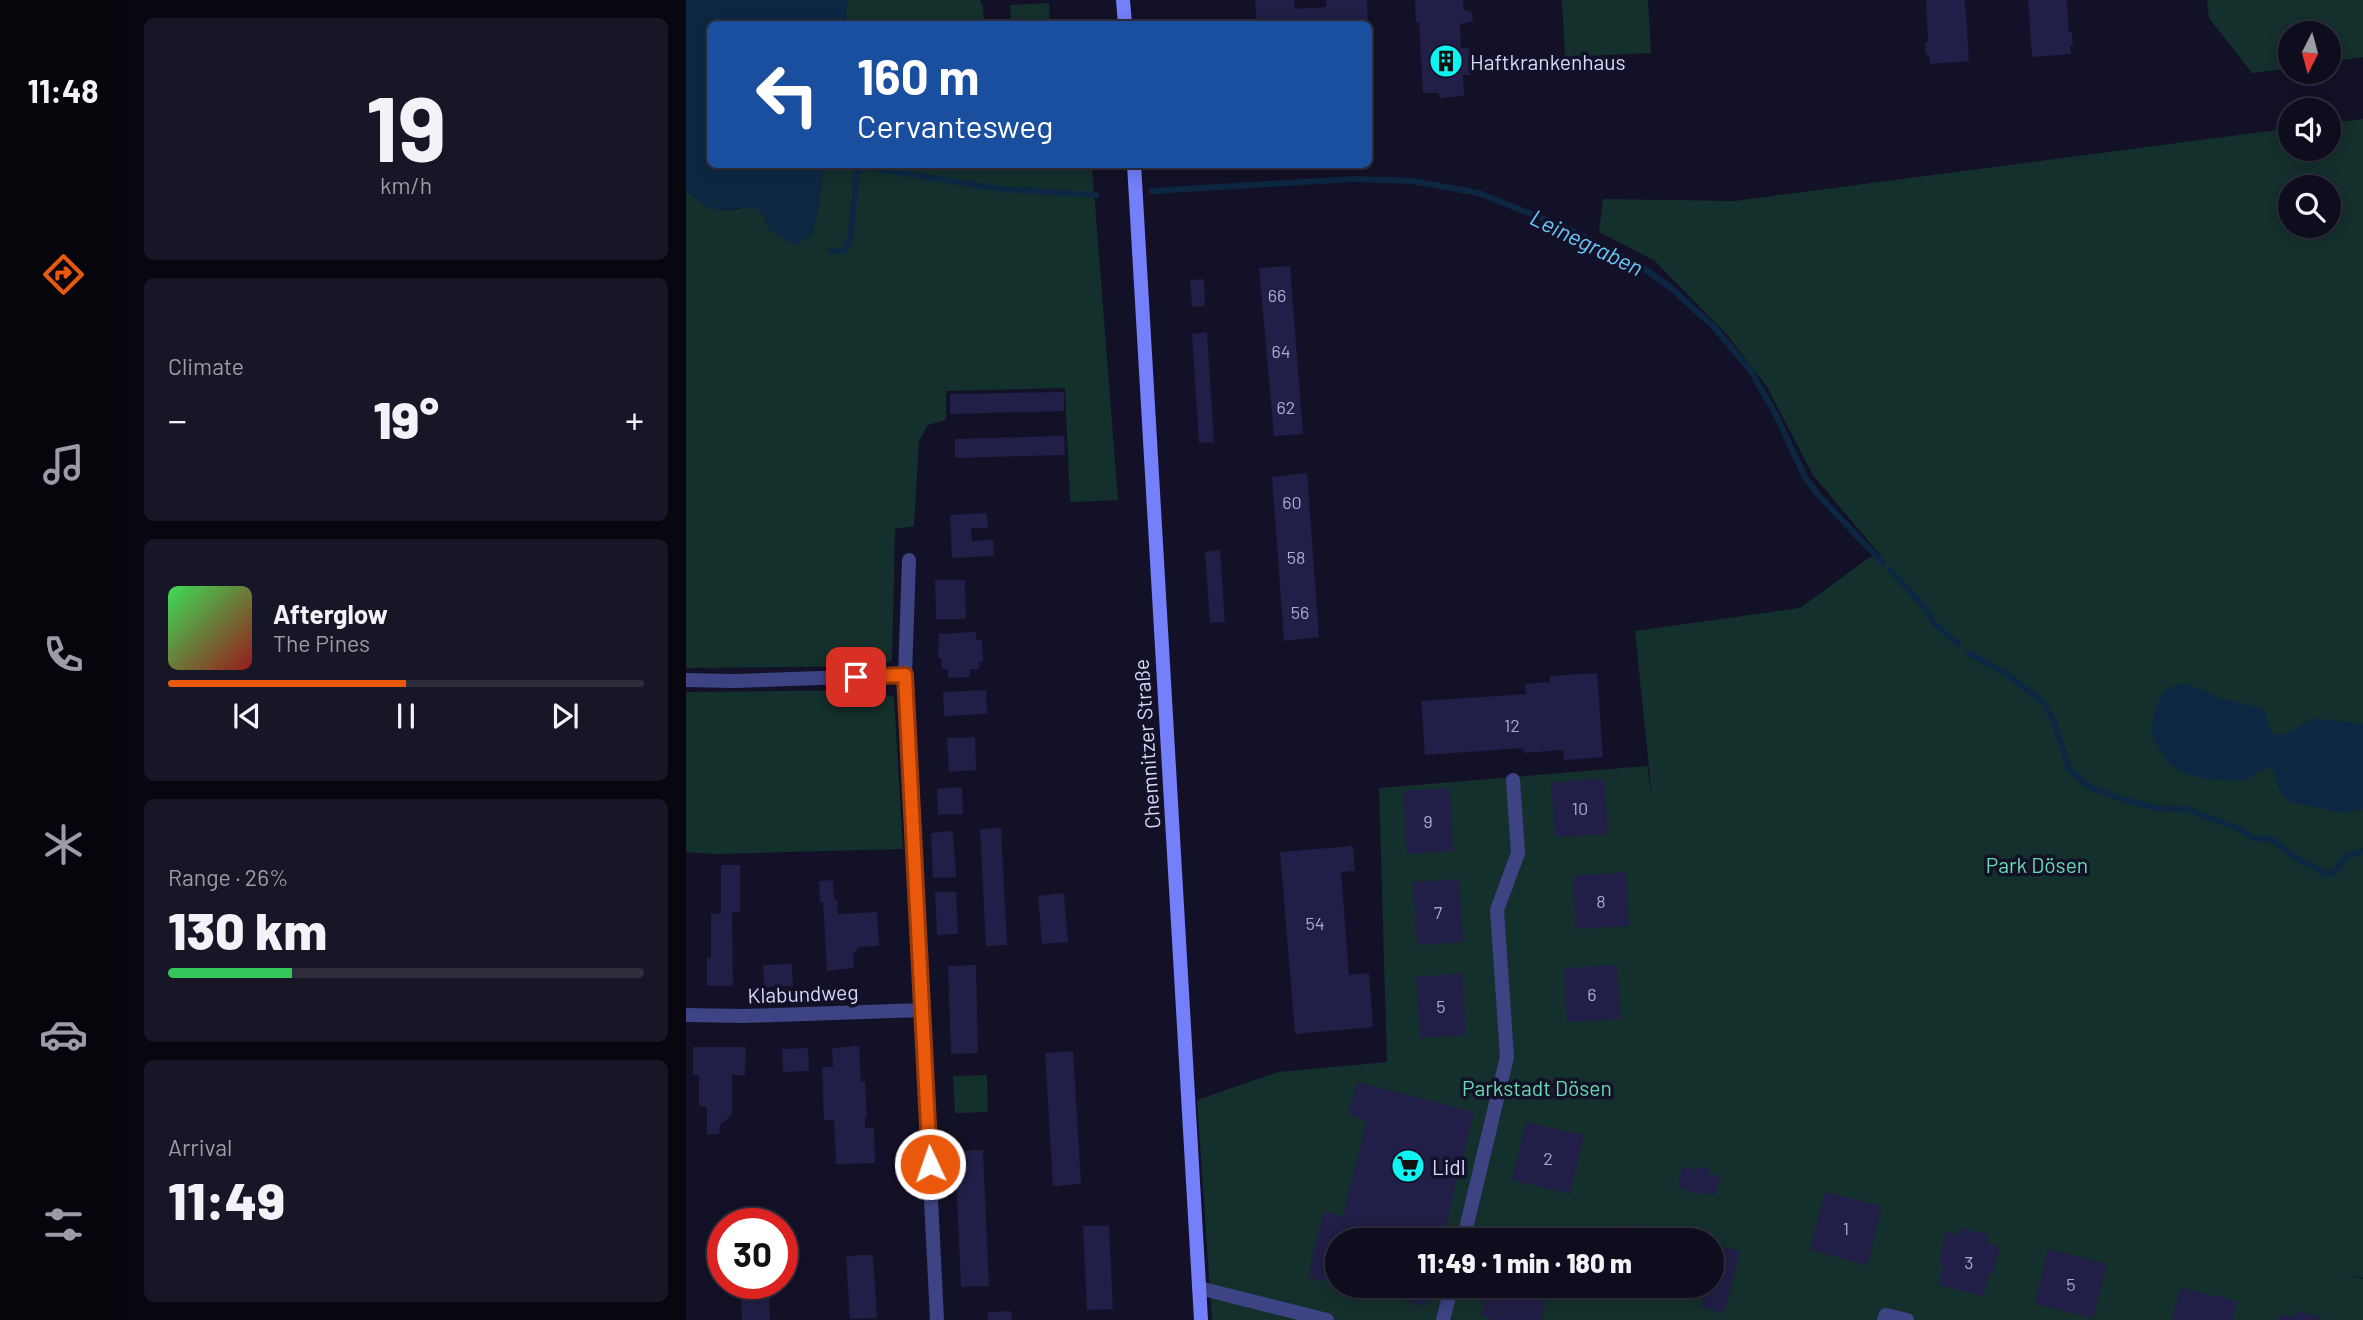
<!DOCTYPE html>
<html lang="en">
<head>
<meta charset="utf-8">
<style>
	:root { --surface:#0e0d1d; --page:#171626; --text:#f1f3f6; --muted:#9b9ca4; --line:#2e2d3b; --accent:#ea580c }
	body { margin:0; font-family:Barlow,sans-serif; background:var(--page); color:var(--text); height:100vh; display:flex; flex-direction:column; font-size:26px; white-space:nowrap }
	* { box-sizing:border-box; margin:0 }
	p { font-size:23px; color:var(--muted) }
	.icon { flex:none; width:38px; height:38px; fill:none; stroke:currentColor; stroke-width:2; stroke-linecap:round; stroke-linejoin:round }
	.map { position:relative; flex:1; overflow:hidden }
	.details { display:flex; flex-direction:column; gap:18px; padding:18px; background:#080710; width:560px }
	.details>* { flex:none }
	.top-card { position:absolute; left:21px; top:21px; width:665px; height:147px; border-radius:10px; box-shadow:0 4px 18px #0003,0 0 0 2px var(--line); background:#1a4fa0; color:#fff; overflow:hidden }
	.needle { width:46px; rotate:186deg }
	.controls { position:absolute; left:1592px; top:21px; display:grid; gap:14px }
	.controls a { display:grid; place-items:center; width:63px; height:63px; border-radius:50%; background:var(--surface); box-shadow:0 4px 18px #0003,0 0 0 2px var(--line); font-size:35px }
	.speed { position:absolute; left:21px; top:1208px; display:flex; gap:14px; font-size:35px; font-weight:700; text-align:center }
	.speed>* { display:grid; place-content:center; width:91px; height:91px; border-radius:50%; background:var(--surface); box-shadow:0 4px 18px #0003,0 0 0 2px var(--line); line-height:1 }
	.speed .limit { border:10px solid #d22; background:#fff; color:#111 }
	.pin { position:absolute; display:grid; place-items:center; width:60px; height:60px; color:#fff; margin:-30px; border-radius:14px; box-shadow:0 4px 10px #0006 }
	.me { position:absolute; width:77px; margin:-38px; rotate:357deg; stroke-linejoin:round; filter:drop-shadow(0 0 5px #0008) }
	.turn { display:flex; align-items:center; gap:24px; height:147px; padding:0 35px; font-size:32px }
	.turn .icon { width:91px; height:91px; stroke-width:2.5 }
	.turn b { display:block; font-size:49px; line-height:60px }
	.big { font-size:52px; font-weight:800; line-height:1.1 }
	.details .card { flex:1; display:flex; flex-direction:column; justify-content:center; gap:10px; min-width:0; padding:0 24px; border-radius:10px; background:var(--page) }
	.details .dial { align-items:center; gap:0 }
	.dial b { font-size:91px; line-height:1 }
	.song { display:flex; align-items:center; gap:21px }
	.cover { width:84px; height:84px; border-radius:10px; background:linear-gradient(135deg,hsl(130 70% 55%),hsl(0 70% 35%)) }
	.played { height:7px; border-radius:4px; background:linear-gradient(90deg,var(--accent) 50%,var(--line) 50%) }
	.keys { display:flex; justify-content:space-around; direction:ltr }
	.heat { display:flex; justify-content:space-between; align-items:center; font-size:38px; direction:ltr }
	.charge { height:10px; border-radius:5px; background:linear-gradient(90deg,#34c759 26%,var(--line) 0) }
	.trip { position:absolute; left:639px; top:1228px; width:399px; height:70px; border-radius:35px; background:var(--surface); box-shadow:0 4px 18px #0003,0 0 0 2px var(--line); font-weight:800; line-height:70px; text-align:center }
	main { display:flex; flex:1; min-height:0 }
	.dock { display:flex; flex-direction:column; width:126px; justify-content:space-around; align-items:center; background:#06050c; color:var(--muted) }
	.dock .icon { width:49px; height:49px }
	.dock .current { color:var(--accent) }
	.dock b { font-size:32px; color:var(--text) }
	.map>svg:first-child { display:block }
	.green { fill:#14302c; fill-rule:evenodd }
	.water { fill:#0d2743 }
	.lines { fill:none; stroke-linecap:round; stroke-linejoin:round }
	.stream { stroke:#0d2743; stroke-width:6 }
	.building { fill:#211e47 }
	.street { stroke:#3e4383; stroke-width:14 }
	.secondary { stroke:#747ff9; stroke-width:14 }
	.route-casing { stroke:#983908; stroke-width:18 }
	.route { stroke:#ea580c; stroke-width:12 }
	.labels { text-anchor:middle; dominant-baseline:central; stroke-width:7; stroke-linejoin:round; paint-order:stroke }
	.number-label { font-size:18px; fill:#aaaad0 }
	.poi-label { font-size:21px; fill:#d8d8fd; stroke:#121127; text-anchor:start }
	.street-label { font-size:21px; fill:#d8d8fd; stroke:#121127 }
	.park-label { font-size:21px; fill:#66dbb1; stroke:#121127 }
	.water-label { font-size:23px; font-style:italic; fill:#6bc6f8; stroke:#121127 }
</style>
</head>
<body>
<main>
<nav class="dock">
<b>11:48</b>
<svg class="icon current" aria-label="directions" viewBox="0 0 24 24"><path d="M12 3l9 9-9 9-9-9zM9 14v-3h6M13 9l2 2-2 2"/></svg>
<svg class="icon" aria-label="music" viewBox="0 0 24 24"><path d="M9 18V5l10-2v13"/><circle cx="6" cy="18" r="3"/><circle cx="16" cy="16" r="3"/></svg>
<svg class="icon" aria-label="phone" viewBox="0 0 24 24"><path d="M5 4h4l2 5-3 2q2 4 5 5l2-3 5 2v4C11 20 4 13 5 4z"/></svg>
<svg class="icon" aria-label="climate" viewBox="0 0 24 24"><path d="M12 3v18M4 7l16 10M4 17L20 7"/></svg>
<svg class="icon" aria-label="car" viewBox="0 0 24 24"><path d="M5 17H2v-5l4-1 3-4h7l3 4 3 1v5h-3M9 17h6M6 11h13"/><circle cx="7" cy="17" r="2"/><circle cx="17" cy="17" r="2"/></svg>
<svg class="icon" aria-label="filters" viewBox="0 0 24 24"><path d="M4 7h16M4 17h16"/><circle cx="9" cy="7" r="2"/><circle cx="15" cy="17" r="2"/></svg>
</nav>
<section class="details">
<div class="card dial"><b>19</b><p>km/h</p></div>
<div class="card"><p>Climate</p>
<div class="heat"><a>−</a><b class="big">19°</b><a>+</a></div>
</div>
<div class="card">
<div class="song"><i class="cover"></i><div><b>Afterglow</b><p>The Pines</p></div></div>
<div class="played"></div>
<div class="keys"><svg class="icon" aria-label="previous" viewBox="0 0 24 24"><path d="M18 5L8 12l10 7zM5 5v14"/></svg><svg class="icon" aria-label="pause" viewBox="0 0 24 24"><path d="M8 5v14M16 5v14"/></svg><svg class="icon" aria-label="next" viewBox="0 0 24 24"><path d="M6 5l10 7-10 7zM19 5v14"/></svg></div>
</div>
<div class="card"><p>Range · 26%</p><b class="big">130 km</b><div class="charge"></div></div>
<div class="card"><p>Arrival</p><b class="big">11:49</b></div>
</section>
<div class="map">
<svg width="1677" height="1320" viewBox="0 0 1677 1320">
	<rect width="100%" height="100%" fill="#121127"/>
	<path class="green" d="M 161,0 L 294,0 L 297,7 L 298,24 L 159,24 Z
		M 876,0 L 962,0 L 965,53 L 879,57 Z
		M 1521,0 L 1677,0 L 1677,57 L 1643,62 L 1643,33 L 1605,33 L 1605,68 L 1566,73 L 1523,18 Z
		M 363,3 L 364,24 L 325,24 L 324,5 Z
		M 1677,119 L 1677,1278 L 1658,1274 L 1677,1279 L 1677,1320 L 526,1320 L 511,1100 L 592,1072 L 701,1062 L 693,788 L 961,766 L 966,798 L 949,631 L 1114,608 L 1184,557 L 1195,556 L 1127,475 L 1081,387 L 1042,336 L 969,261 L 913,232 L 917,199 L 1049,201 L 1605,128 L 1605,149 L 1643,149 L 1643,123 ZM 1605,187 L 1643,187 L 1643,226 L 1605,226 ZM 651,1241 L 1026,1241 L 1026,1286 L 651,1286 Z
		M 138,165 L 406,165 L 432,500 L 384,502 L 379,388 L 260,391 L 260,420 L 242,425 L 233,441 L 228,526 L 209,529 L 206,660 L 193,666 L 0,668 L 0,191 C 31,214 32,212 70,206 L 78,217 L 82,229 L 126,235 L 132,211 Z
		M 189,690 L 208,697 L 217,849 L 29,854 L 0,852 L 0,692 Z
		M 301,1075 L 302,1112 L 269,1113 L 267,1076 Z"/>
	<path class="water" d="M 0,0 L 161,0 L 158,24 L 24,24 L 24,164 L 138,165 L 132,211 L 126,235 L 109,246 L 82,229 L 78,217 L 69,206 L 36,210 L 24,209 L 0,191 Z
		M 1492,684 C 1508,683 1520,693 1535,698 C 1550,703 1564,702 1579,711 L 1585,733 C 1603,741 1613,723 1629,718 L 1677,724 L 1677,809 L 1659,813 L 1604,802 L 1594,793 L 1589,773 L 1585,768 C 1572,769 1566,780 1554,781 C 1521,779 1488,781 1472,747 C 1471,744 1468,741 1467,738 C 1463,724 1472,702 1478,690 Z"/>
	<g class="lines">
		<path class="stream" d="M 466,191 L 666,179 L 726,181 L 793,193 L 885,230 L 953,265 L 985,288 L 1028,327 L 1065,371 L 1090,415 L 1119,477 L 1134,497 L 1197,563
			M 144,251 L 157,251 L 164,239 L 171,173 L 180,167 L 314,189 L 410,195
			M 1204,570 L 1238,607 L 1249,624 L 1272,644
			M 1282,653 L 1321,674 L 1358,703 L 1368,722 L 1383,769 L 1403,787 L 1436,799 L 1471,808 L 1500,809 L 1553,829 L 1567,838 L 1586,840 L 1610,858 L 1641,874 L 1648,873 L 1661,856 L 1677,851"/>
	</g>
	<path class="building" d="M 569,0 L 608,0 L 609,9 L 640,7 L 640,0 L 681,0 L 682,24 L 571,24 Z
		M 729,0 L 777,0 L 778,10 L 786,12 L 787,21 L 774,24 L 775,48 L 783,48 L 785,75 L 777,75 L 778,96 L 753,98 L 753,93 L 737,93 L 733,22 L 730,22 Z
		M 1240,0 L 1279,0 L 1283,61 L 1244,64 L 1243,55 L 1240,55 L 1239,42 L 1242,42 Z
		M 1342,0 L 1381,0 L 1383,32 L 1386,32 L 1387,45 L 1384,46 L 1385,54 L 1346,57 Z
		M 682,67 L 685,67 L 687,110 L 682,110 Z
		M 604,266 L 617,434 L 588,436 L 573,268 Z
		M 518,279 L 519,306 L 506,307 L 504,280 Z
		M 521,332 L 528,442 L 513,443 L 506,334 Z
		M 378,392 L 378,411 L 264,414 L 264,394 Z
		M 378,436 L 379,455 L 269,458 L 269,439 Z
		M 621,473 L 633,637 L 598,641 L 586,477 Z
		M 301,513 L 302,528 L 285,528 L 286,541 L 307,540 L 308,556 L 266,558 L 264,515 Z
		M 534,550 L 539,622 L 524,623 L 519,552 Z
		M 249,580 L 279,580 L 280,619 L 250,619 Z
		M 290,632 L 290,640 L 296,640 L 297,662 L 293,662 L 293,669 L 284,669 L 284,677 L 262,678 L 262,669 L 256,669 L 255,658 L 252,658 L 253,634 Z
		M 911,673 L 917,757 L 878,760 L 877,750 L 838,753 L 837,748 L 739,755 L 735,701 L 840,694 L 839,684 L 864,682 L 864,676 Z
		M 300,690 L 301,714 L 258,716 L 257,692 Z
		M 289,737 L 290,770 L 263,772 L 261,738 Z
		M 918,779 L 922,834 L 869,837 L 865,782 Z
		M 276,787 L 277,814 L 252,815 L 251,789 Z
		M 764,788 L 767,851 L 721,854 L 717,791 Z
		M 315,828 L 321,945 L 300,946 L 294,829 Z
		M 267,831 L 270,877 L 247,878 L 245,833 Z
		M 667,846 L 669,871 L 655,872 L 663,975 L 683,973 L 687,1027 L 609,1034 L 594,852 Z
		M 35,865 L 54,865 L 54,912 L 46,912 L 47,986 L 21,986 L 21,957 L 25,958 L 25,914 L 35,914 Z
		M 940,872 L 943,926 L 890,929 L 887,876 Z
		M 773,879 L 777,942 L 731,945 L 727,882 Z
		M 147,880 L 148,899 L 151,899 L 152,914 L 191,912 L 193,946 L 173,947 L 167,955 L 168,968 L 141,971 L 137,902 L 134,902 L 133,881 Z
		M 249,892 L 270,892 L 272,934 L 251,935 Z
		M 378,893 L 382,942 L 356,944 L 352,896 Z
		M 106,964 L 107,986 L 78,987 L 77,965 Z
		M 290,965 L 292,1053 L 265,1054 L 262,966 Z
		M 931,965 L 935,1019 L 881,1022 L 878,968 Z
		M 776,973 L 780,1035 L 734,1038 L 730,977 Z
		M 173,1046 L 175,1082 L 179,1082 L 181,1118 L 179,1118 L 179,1128 L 188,1128 L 189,1163 L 150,1164 L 148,1120 L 138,1120 L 136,1067 L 147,1067 L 146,1048 Z
		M 7,1047 L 60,1047 L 59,1075 L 46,1075 L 46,1115 L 34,1125 L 33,1134 L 21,1134 L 21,1107 L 13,1106 L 13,1075 L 7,1075 Z
		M 122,1048 L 123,1071 L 97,1072 L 96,1049 Z
		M 387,1051 L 395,1184 L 367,1186 L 359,1053 Z
		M 671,1082 L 788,1112 L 756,1241 L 651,1241 L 651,1284 L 622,1277 L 638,1211 L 657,1216 L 681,1120 L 662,1115 Z
		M 840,1122 L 898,1135 L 884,1194 L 826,1180 Z
		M 297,1150 L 303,1286 L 275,1287 L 269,1151 Z
		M 1011,1166 L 1023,1169 L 1022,1173 L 1034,1176 L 1030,1195 L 999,1191 L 1000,1189 L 992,1187 L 996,1167 L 1010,1170 Z
		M 1139,1192 L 1196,1206 L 1181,1265 L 1124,1250 Z
		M 101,1219 L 101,1246 L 96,1246 L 96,1223 L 69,1223 L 69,1220 Z
		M 945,1224 L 1008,1240 L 1008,1241 L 941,1241 Z
		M 397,1226 L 423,1226 L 427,1309 L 401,1310 Z
		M 1275,1228 L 1303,1235 L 1301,1243 L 1314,1247 L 1307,1274 L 1303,1273 L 1297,1296 L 1252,1285 L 1258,1263 L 1253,1262 L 1260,1232 L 1273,1235 Z
		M 1026,1244 L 1054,1251 L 1038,1313 L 1015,1307 L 1018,1296 L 1000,1291 L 1001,1286 L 1026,1286 Z
		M 1362,1249 L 1421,1264 L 1407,1318 L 1349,1304 Z
		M 174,1255 L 187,1255 L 191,1318 L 164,1319 L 160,1257 Z
		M 55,1283 L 83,1283 L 84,1320 L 56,1320 Z
		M 664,1286 L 744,1286 L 739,1306 Z
		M 803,1286 L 863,1286 L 855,1320 L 810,1320 L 795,1316 Z
		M 1494,1288 L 1551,1301 L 1546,1320 L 1486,1320 Z
		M 325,1311 L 326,1320 L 302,1320 L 302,1312 Z
		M 1610,1311 L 1635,1317 L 1635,1320 L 1592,1320 L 1594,1314 L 1608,1318 Z"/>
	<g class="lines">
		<path class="street" d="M 223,560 L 219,675 L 251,1320
			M 0,680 L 48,681 L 219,675
			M 0,1015 L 58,1016 L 236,1010
			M 777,1241 L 821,1057 L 811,910 L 832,853 L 827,780
			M 513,1288 L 641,1320
			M 757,1320 L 766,1286
			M 1198,1320 L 1200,1315 L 1221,1320"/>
		<path class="secondary" d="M 437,0 L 439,24
			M 448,164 L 515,1320"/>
	</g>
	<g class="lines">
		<defs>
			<path id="route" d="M 170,677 L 219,675 L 244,1164"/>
		</defs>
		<use href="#route" class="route-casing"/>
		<use href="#route" class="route"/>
	</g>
	<defs>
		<symbol id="building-disc" viewBox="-11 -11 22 22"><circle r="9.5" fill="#0df4f2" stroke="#121127"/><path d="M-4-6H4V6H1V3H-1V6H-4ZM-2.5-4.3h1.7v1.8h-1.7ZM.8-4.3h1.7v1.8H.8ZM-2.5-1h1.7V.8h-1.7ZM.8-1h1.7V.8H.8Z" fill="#111"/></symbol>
		<symbol id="supermarket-disc" viewBox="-11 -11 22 22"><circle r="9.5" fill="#0df4f2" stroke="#121127"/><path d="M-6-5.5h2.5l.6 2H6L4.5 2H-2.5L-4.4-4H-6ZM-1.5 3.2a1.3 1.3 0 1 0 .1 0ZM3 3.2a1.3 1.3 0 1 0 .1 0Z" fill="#111"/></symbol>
	</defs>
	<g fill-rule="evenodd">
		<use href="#building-disc" x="741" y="42" width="38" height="38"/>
		<use href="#supermarket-disc" x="703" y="1147" width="38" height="38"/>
	</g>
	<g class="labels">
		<g class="number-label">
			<text x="591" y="295">66</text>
			<text x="595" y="351">64</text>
			<text x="600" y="407">62</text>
			<text x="606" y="502">60</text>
			<text x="610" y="557">58</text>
			<text x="614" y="612">56</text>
			<text x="826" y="725">12</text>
			<text x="894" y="808">10</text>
			<text x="742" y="821">9</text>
			<text x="915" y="901">8</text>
			<text x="752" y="912">7</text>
			<text x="629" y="923">54</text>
			<text x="906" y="994">6</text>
			<text x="755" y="1006">5</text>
			<text x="862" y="1158">2</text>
			<text x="1160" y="1228">1</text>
			<text x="1283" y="1262">3</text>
			<text x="1385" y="1284">5</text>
		</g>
		<g class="poi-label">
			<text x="784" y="61">Haftkrankenhaus</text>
			<text x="746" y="1166">Lidl</text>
		</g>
		<g class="street-label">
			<text transform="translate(460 744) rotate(-94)">Chemnitzer Straße</text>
			<text transform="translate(117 993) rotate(-2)">Klabundweg</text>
		</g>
		<g class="park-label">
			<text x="1351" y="864">Park Dösen</text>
			<text x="851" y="1087">Parkstadt Dösen</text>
		</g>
		<g class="water-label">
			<text transform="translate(901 242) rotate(26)">Leinegraben</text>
		</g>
	</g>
</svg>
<div class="controls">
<a><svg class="needle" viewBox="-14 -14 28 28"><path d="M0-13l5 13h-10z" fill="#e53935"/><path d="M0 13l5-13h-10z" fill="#9b9ca4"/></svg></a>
<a><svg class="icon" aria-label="sound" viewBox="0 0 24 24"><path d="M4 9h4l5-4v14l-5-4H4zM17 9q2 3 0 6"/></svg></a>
<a><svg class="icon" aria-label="search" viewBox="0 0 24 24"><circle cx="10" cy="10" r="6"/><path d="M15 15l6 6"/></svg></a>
</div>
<div class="speed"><div class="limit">30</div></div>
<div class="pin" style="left:170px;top:677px;background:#d93025"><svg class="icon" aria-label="arrive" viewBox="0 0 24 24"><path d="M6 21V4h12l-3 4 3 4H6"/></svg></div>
<svg class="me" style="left:244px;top:1164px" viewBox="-20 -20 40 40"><circle r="17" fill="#ea580c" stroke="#fff" stroke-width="3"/><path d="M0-11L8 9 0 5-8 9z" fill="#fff"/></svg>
<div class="trip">11:49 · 1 min · 180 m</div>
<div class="top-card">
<div class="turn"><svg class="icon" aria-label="left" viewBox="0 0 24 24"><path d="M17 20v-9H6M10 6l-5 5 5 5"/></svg><div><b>160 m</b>Cervantesweg</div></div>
</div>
</div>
</main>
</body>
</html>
